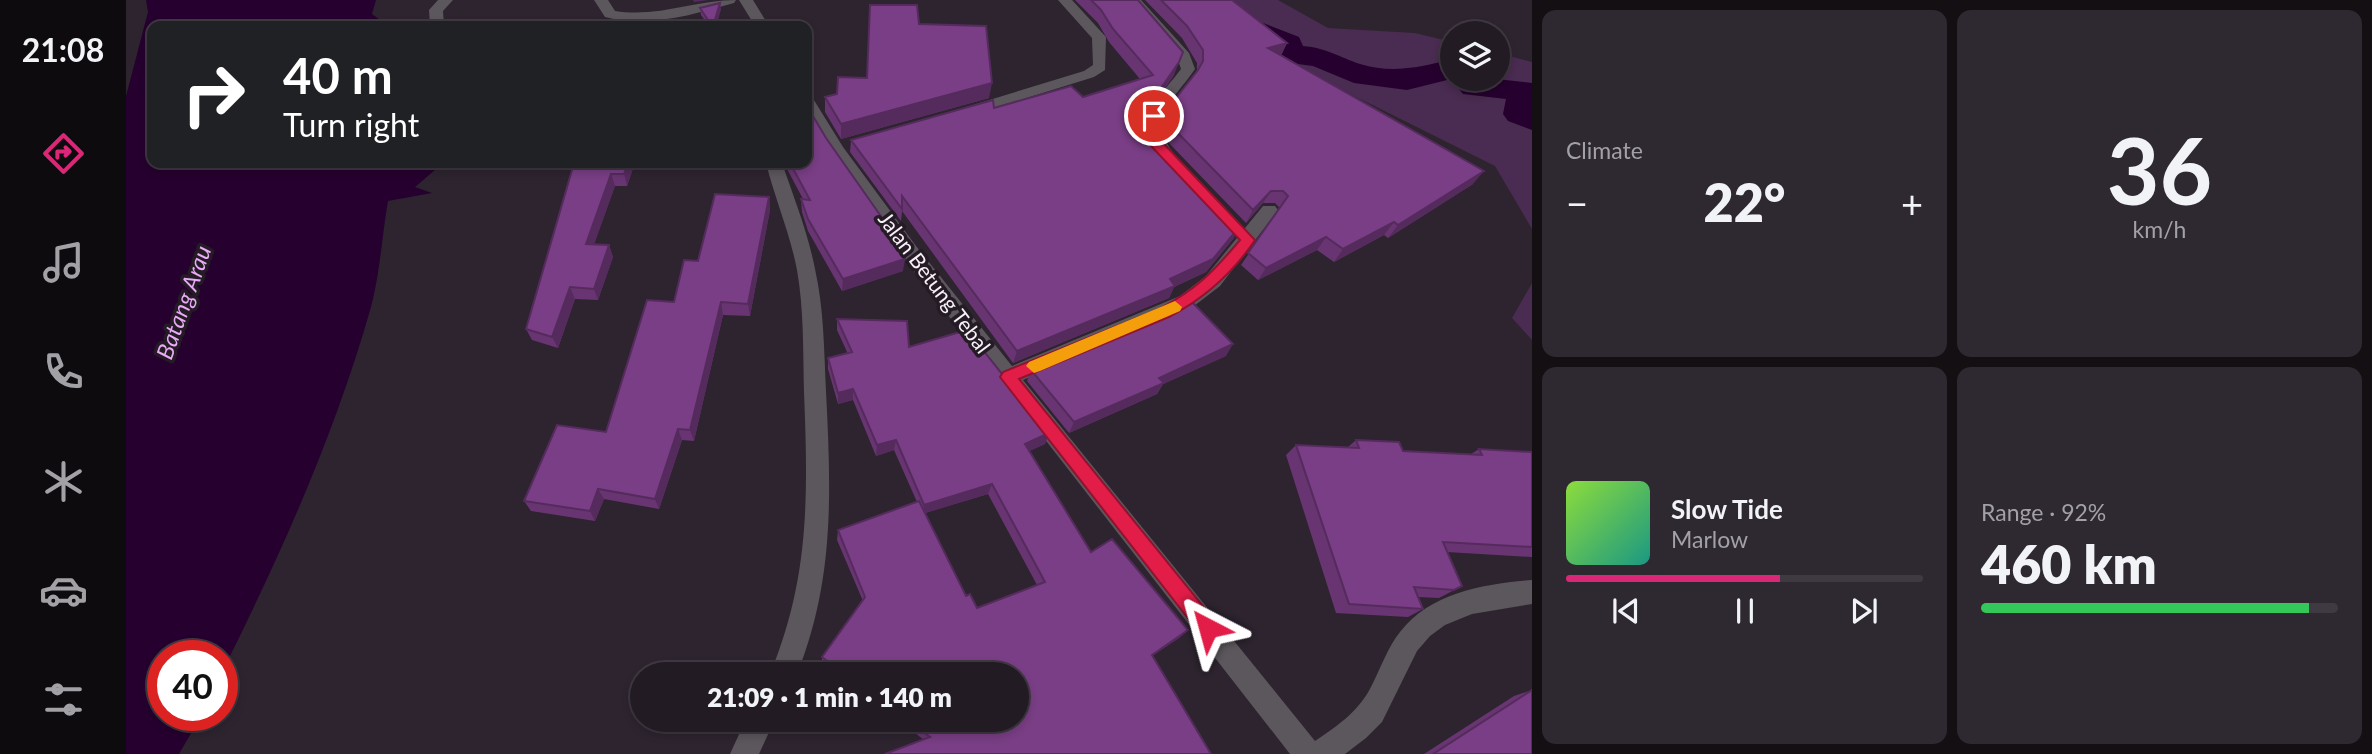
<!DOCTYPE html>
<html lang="en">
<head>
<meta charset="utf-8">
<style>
	:root { --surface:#221b23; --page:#2e2830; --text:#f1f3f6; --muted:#a2a1a6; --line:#3f3941; --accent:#db2777 }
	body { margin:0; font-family:Lato,sans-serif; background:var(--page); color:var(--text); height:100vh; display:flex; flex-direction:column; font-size:26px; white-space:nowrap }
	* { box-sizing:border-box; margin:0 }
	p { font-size:23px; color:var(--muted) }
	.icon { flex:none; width:38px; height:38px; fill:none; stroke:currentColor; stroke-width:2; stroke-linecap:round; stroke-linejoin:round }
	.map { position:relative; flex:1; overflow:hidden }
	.panel { display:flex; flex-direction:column; gap:10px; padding:10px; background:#130f13; width:840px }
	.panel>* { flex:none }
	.guide { position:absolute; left:21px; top:21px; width:665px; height:147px; border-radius:14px; box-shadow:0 4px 10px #0003,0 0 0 2px var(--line); background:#202124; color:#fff; overflow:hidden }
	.controls { position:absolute; left:1314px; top:21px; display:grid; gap:14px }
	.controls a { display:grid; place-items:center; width:70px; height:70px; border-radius:50%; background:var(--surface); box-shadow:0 4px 10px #0003,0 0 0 2px var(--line); font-size:35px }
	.speed { position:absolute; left:21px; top:640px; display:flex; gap:14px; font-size:35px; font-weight:700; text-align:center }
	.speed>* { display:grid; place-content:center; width:91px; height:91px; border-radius:50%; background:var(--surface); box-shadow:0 4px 10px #0003,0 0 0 2px var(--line); line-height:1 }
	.speed .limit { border:10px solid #d22; background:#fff; color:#111 }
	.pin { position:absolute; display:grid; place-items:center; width:60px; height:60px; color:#fff; margin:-30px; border:4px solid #fff; border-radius:50%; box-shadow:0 2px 7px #0007 }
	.me { position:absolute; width:77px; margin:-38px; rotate:321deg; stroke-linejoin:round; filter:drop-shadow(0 0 5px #0008) }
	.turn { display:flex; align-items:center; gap:24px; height:147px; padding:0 21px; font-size:32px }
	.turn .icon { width:91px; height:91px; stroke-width:2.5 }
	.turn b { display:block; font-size:49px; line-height:60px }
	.big { font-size:52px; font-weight:800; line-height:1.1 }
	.panel .card { flex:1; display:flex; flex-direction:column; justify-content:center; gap:10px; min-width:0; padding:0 24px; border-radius:14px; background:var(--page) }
	.panel .dial { align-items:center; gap:0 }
	.dial b { font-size:91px; line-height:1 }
	.song { display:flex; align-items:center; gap:21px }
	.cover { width:84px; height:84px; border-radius:10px; background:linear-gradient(135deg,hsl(90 70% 55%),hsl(170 70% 35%)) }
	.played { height:7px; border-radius:4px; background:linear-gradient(90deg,var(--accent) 60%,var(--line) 60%) }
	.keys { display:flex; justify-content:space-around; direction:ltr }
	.heat { display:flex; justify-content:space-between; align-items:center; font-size:38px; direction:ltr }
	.charge { height:10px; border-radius:5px; background:linear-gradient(90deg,#34c759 92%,var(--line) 0) }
	.panel .tiles { flex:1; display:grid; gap:10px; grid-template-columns:repeat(2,1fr) }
	.trip { position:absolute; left:504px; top:662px; width:399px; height:70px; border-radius:35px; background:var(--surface); box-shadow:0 4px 10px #0003,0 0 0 2px var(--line); font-weight:800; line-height:70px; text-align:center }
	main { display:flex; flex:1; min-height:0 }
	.tab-bar { display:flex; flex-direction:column; width:126px; justify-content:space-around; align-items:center; background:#0e0b0e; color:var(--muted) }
	.tab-bar .icon { width:49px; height:49px }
	.tab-bar .selected { color:var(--accent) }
	.tab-bar b { font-size:32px; color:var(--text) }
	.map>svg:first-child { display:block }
	.green { fill:#4a2b51 }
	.water { fill:#26002f }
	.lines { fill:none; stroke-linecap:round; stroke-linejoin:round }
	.canal { fill:#26002f; fill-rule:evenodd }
	.minor { fill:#5c575d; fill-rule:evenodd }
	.wall { fill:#683572; fill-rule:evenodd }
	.shaded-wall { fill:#552b5d }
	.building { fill:#793e85; stroke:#552b5d; stroke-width:2 }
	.route { fill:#e11d48; stroke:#92132f; stroke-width:2 }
	.slow { fill:#f59e0b }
	.labels { text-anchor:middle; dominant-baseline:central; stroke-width:7; stroke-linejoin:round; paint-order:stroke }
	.street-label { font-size:21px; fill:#f8f1f9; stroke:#241b25 }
	.water-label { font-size:23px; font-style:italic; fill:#e9aaf7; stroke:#241b25 }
</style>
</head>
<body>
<main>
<nav class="tab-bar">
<b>21:08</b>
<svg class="icon selected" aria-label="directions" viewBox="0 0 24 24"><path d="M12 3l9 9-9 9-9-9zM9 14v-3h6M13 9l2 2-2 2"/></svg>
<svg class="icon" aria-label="music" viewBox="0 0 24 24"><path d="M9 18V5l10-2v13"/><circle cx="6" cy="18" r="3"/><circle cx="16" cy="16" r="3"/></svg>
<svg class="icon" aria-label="phone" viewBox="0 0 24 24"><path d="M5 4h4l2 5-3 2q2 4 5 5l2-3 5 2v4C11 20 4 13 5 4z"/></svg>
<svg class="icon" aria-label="climate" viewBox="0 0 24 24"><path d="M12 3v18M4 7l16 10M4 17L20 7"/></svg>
<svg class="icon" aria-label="car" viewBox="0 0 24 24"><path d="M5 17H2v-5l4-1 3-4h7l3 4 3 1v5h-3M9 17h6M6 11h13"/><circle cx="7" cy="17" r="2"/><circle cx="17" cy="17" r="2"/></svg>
<svg class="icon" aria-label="filters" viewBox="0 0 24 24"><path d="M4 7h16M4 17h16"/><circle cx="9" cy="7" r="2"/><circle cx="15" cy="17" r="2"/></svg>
</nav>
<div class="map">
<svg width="1406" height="754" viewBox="0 0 1406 754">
	<rect width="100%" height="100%" fill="#2d242f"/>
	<path class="green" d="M 1088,0 L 1152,0 L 1202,28 L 1289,33 L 1326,42 L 1326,79 L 1372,79 L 1372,53 L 1406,62 L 1406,229 L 1369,166 L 1176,70 Z
		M 1406,283 L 1406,340 L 1386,318 Z"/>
	<path class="water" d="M 20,0 L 250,0 L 246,14 L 262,26 L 26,26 L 26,163 L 308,163 L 310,169 L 289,187 L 306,193 L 262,201 C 256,236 254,273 245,307 C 209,434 155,554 96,672 L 96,656 L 37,656 L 37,716 L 75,716 L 53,754 L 0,754 L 0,96 L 22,12 Z"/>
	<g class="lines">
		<path class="canal" d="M 1072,0 L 1102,0 L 1104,10 L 1173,37 L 1177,46 C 1201,48 1213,57 1234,64 C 1266,74 1295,67 1326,59 L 1326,79 L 1370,79 L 1406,83 L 1406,130 L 1382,121 L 1377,114 L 1380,99 L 1337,94 L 1325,79 L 1281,90 L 1228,83 L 1187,66 L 1149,61 L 1144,54 L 1145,48 L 1079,21 L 1075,15 Z"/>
		<path class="minor" d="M 312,0 L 327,0 L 317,11 L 318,26 L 304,26 L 303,10 Z
			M 468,0 L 482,0 L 489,11 C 531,18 569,0 610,0 L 608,3 C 565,15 523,28 479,17 Z
			M 613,0 L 627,0 L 643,26 L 629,26 Z
			M 932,0 L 946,0 L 980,37 L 979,70 L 968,77 L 846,115 L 834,115 L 832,112 L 834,109 L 958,71 L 967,65 L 966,38 Z
			M 1001,0 L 1015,0 L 1063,53 L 1069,69 C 1046,103 1021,114 1048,155 L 1040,160 L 1034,159 C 1004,116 1029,104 1055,69 L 1051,57 Z
			M 681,95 L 686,97 L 717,147 L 790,246 L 886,366 L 1054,296 L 1080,276 L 1137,206 L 1149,206 L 1152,210 L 1149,214 L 1094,286 L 1068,306 L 897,380 L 1189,741 C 1213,725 1234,710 1246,685 C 1255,667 1262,647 1274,632 C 1305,592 1359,584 1406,580 L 1406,604 L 1346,614 L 1319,625 L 1304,636 L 1291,651 L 1256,722 L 1240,738 L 1219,754 L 1164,754 L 776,256 L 702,149 L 681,113 Z
			M 640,163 L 656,163 C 668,198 682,233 689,269 C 698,309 698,350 700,391 C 705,491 709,579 671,674 L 644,674 C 684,577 682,495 678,392 C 677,351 678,310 671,270 C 664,233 649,199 640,163 Z
			M 620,719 L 649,719 L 633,754 L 604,754 Z"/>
	</g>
	<path class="wall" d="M 949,0 L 1012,0 L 1048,75 L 1024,110 L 1025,130 L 1114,226 L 1107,239 L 1080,272 L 1048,287 L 1043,298 L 887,363 L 776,211 L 775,221 L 724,152 L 725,140 L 868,108 L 957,97 L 1014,79 L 983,42 L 972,23 Z
		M 1019,0 L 1106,0 L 1161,43 L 1155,55 L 1347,184 L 1262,238 L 1258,235 L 1208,262 L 1191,250 L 1132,280 L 1115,265 L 1154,208 L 1149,203 L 1137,203 L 1120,223 L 1040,140 L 1041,116 L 1046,103 L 1071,72 L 1071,63 L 1056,38 Z
		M 574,8 L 595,9 L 590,26 L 583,26 L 575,15 Z
		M 793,24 L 863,98 L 715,139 L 699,112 L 699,97 L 711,94 L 741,78 Z
		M 448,163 L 509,163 L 501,186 L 489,186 L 468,244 L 483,245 L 487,257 L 472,300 L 449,299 L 432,348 L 406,340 L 400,329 Z
		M 660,163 L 681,163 L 777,271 L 716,291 L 682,231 L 676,212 L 675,199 L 677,199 L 660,167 Z
		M 643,197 L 644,210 L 624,316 L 597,315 L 568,441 L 556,440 L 533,509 L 478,499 L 469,521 L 405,511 L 398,501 L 480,432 L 548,302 Z
		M 711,319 L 781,321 L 783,347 L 841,330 L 923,433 L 919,444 L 903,451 L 965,552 L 986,539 L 1062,630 L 1053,638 L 1026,656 L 1085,754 L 759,754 L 798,740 L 771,719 L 891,719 L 891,674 L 710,674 L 696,664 L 696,657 L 737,601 L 711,540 L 712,530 L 791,502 L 768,450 L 750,456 L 727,400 L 712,404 L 702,369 L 702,358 L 722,354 L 711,330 ZM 862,494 L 911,585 L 851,608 L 844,594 L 840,596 L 799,513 Z
		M 1100,356 L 1037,384 L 1031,394 L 943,433 L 901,381 L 905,370 Z
		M 1230,440 L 1277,451 L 1345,454 L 1353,449 L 1406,452 L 1406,557 L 1321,552 L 1336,586 L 1313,598 L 1292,597 L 1297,609 L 1282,617 L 1210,613 L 1160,455 L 1170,445 L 1222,447 Z
		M 1406,690 L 1406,754 L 1298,754 L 1388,696 Z"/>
	<path class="shaded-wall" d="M 567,0 L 583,0 L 568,2 Z
		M 594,3 L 595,9 L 590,26 L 587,26 Z
		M 1161,43 L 1155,56 L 1142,48 Z
		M 1053,62 L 1048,75 L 1019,117 L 1024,104 Z
		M 866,83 L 863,98 L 715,139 L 715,124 Z
		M 502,163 L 509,163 L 501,186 L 498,174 Z
		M 1358,171 L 1347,184 L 1262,238 L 1272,225 Z
		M 485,174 L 489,186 L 464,256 L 460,244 Z
		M 1145,191 L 1137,203 L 1120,223 L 1127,210 Z
		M 643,197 L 644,210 L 624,316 L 622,304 Z
		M 1268,222 L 1258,235 L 1208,262 L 1217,249 Z
		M 1114,226 L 1107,239 L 1080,272 L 1048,287 L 1043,298 L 887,363 L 891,351 Z
		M 1200,237 L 1191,250 L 1132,280 L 1140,268 Z
		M 483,245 L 487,257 L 472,300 L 468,289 Z
		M 779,259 L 777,271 L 716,291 L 717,279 Z
		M 444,287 L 449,299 L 432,348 L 426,337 Z
		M 595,302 L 597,315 L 568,441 L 564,430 Z
		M 1107,344 L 1100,356 L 1037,384 L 1031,394 L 943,433 L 948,422 L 1033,378 Z
		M 727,389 L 727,400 L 712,404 L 712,393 Z
		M 552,429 L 556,440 L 533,509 L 529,499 Z
		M 923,433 L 919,444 L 895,455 L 899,444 Z
		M 770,440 L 768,450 L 750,456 L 751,445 Z
		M 866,484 L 862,494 L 796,514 L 798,505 Z
		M 472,489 L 478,499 L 469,521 L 464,511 Z
		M 1062,630 L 1053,638 L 1018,661 L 1026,655 Z"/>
	<path class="building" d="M 965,0 L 1012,0 L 1057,52 L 1053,62 L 1024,104 L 1025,130 L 1114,226 L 1087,259 L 1044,279 L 1049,286 L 891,351 L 776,196 L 776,209 L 725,140 L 867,100 L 868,108 L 945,86 L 957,97 L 1027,75 L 987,29 L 975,10 Z
		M 1035,0 L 1106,0 L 1161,43 L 1142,48 L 1358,171 L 1272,225 L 1268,222 L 1217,249 L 1200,237 L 1140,268 L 1122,253 L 1162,196 L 1157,191 L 1145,191 L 1127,210 L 1046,127 L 1046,103 L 1072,70 L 1077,61 L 1077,50 L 1061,26 Z
		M 594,3 L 587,26 L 586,26 L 574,8 Z
		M 744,5 L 791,5 L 793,24 L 860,26 L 866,83 L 715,124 L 699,97 L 711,94 L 712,77 L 741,78 Z
		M 681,106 L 700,138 L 778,249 L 779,259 L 717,279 L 682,219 L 675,199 L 684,200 L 664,163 L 681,163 Z
		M 448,163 L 502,163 L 498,174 L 485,174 L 460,244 L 483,245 L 468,289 L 444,287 L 426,337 L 400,329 Z
		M 589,194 L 643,197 L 622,304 L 595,302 L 564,430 L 552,429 L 529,499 L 472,489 L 464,511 L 398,501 L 431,425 L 480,432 L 521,300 L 548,302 L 558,260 L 572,261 Z
		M 1065,301 L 1107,344 L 1033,378 L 1038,383 L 948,422 L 905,370 Z
		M 711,319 L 781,321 L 783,347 L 841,330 L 923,433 L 899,444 L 965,552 L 986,539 L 1062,630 L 1026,655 L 1085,754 L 759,754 L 804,737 L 780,719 L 891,719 L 891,674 L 719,674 L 696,657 L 739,597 L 712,530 L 793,501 L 840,596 L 844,594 L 851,608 L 919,582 L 866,484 L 798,505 L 770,440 L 751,445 L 727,389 L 712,393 L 702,358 L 726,352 Z
		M 1230,440 L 1273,442 L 1277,451 L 1356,455 L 1353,449 L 1406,452 L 1406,547 L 1317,542 L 1336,586 L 1328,590 L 1288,587 L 1297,609 L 1223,604 L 1170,445 L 1233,448 Z
		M 1406,690 L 1406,754 L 1307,754 Z"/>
	<path class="route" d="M 1028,112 L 1034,116 L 1031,126 L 1036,142 L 1129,240 C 1107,273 1079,298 1043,317 L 893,379 L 1089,621 L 1092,628 L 1089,635 L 1082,638 L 1075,635 L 874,377 L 877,372 L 1033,309 C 1071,289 1087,272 1114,240 L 1025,146 L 1019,126 L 1022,116 Z"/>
	<path class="slow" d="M 1049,301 L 1056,307 L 1054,311 L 914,371 L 908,373 L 900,366 L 903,362 Z"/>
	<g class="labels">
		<g class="street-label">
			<text transform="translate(809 282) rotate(53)">Jalan Betung Tebal</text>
		</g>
		<g class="water-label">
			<text transform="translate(57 302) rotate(-70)">Batang Arau</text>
		</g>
	</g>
</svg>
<div class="controls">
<a><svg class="icon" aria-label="layers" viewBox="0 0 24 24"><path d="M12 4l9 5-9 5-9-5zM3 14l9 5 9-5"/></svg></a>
</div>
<div class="speed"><div class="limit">40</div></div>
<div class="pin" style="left:1028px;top:116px;background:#d93025"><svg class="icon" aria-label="arrive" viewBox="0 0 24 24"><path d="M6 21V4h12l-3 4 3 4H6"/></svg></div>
<svg class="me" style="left:1082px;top:628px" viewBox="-20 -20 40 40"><path d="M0-17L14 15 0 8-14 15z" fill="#e11d48" stroke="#fff" stroke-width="4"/></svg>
<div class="trip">21:09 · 1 min · 140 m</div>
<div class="guide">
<div class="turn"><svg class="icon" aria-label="right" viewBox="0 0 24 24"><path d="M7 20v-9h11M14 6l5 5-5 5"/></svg><div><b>40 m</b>Turn right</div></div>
</div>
</div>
<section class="panel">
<div class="tiles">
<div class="card"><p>Climate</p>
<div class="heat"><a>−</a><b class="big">22°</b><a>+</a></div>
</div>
<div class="card dial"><b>36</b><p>km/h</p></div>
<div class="card">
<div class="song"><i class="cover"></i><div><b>Slow Tide</b><p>Marlow</p></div></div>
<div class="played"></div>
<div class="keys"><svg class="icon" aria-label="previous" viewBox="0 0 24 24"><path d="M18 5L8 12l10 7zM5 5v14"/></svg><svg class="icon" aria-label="pause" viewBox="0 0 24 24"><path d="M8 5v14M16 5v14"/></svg><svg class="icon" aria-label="next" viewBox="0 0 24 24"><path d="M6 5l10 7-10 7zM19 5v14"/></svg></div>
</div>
<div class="card"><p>Range · 92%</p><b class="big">460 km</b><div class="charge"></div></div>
</div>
</section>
</main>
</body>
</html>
